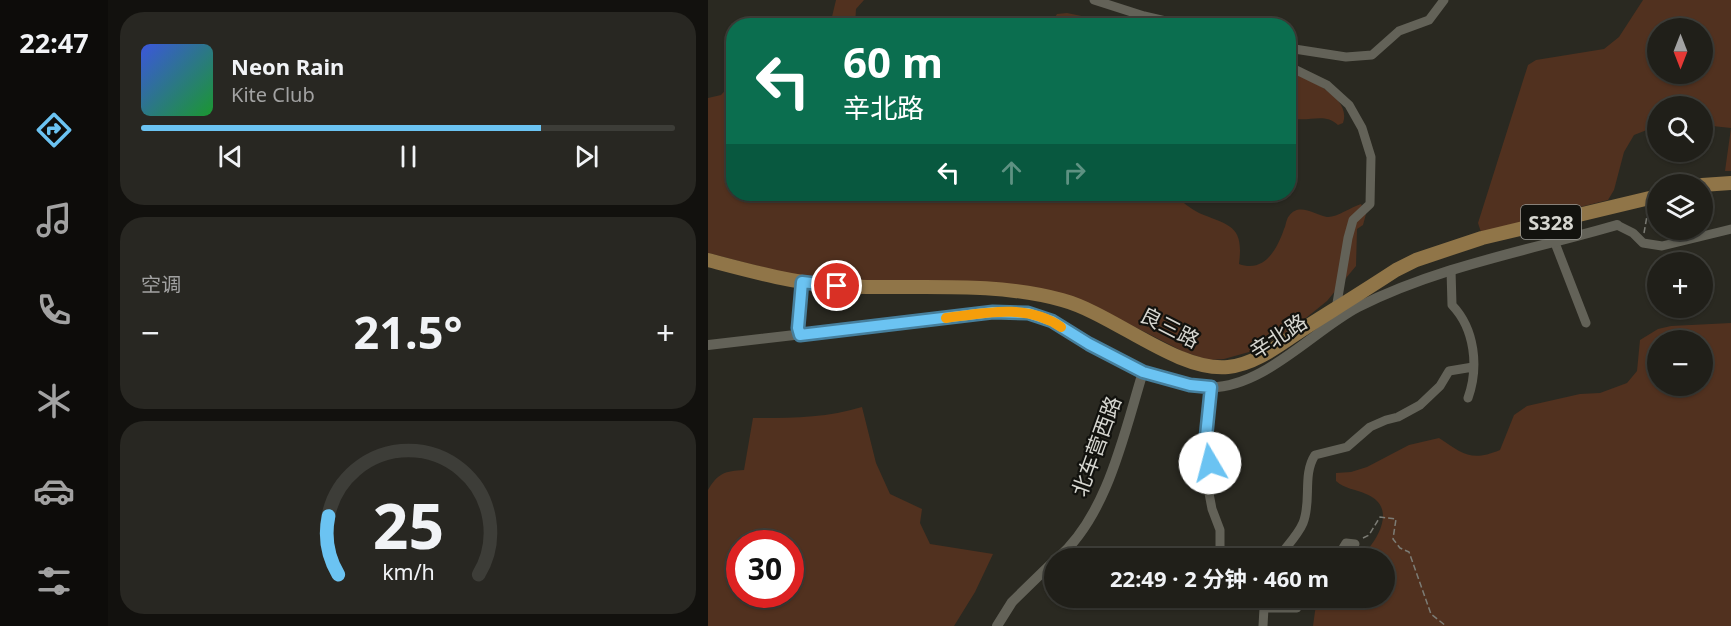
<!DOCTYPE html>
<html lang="zh">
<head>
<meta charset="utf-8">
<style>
	:root { --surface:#201f19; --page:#282722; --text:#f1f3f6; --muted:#a2a2a2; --line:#3d3d38; --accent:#6bc3f2 }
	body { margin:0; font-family:"Noto Sans","Noto Sans SC",sans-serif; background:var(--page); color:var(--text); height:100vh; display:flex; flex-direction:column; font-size:22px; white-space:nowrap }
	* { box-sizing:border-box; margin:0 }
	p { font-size:20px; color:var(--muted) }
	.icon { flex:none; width:33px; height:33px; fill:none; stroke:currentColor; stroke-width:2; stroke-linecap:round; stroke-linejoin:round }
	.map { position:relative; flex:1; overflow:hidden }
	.sheet { display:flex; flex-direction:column; gap:12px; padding:12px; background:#12110e; width:600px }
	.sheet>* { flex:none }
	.banner { position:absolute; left:18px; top:18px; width:570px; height:183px; border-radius:24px; box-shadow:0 2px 4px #0004,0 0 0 2px var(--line); background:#0b6e4f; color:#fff; overflow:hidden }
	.needle { width:39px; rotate:180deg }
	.controls { position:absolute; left:939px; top:18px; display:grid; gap:12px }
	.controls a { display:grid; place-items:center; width:66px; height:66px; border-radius:50%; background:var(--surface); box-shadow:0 2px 4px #0004,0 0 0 2px var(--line); font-size:30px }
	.speed { position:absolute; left:18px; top:530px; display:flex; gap:12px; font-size:30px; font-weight:700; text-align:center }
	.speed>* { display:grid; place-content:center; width:78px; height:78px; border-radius:50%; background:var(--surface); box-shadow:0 2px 4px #0004,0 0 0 2px var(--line); line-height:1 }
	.speed .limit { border:9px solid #d22; background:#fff; color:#111 }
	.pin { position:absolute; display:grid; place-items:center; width:51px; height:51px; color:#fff; margin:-26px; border:3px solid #fff; border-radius:50%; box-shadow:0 2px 6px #0007 }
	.me { position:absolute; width:66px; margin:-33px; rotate:352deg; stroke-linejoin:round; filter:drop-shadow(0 0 4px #0008) }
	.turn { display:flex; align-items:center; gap:21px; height:126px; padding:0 18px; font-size:27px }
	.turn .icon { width:78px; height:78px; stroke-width:2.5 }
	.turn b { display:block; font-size:42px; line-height:51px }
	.lanes { display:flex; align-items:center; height:57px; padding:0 18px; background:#0003; justify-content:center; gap:30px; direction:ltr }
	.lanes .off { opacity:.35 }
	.big { font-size:45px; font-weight:700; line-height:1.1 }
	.sheet .widget { flex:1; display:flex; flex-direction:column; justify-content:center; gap:9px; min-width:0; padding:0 21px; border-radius:24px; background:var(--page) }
	.sheet .dial { align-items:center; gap:0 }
	.dial svg { height:156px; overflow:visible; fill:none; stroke:var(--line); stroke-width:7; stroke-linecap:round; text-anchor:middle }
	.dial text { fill:var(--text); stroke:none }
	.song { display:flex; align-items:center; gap:18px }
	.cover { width:72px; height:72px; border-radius:9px; background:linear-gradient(135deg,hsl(230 70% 55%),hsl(130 70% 35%)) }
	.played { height:6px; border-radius:3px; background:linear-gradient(90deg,var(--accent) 75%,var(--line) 75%) }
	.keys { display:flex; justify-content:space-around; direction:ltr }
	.heat { display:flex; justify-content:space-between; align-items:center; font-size:33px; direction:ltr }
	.trip { position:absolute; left:336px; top:548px; width:351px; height:60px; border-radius:30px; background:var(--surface); box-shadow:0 2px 4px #0004,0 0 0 2px var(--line); font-weight:700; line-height:60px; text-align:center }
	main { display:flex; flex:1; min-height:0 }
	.menu { display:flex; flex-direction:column; width:108px; justify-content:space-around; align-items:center; background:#0d0c0a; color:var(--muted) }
	.menu .icon { width:42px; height:42px }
	.menu .active { color:var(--accent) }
	.menu b { font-size:27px; color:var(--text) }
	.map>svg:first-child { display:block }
	.green { fill:#51311f; fill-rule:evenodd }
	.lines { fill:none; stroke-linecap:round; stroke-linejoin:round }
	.path { stroke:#7c7c75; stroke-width:1.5; stroke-dasharray:6 3; stroke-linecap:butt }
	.minor { stroke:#636258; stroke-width:9 }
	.tertiary { stroke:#636258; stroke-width:10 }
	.primary { stroke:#907548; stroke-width:14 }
	.route-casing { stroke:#467f9d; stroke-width:15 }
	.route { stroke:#6bc3f2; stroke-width:10 }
	.slow { stroke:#f59e0b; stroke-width:10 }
	.labels { text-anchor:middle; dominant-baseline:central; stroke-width:4.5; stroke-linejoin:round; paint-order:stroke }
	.shield { fill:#12120e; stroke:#9b9b96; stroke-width:1.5 }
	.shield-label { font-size:20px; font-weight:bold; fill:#d6d6d0 }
	.street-label { font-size:21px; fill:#d6d6d0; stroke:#12120e }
</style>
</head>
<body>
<main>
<nav class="menu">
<b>22:47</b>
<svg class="icon active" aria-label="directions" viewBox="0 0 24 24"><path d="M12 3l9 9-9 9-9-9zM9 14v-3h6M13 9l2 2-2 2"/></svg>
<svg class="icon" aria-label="music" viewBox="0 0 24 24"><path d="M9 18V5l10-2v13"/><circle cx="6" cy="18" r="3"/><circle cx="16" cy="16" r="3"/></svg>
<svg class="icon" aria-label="phone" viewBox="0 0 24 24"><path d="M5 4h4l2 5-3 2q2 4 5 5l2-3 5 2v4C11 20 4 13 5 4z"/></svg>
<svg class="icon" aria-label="climate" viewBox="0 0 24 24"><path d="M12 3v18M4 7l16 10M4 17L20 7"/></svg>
<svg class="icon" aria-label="car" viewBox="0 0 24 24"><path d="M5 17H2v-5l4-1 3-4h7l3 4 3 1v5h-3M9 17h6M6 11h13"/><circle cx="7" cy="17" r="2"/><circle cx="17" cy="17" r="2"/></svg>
<svg class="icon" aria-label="filters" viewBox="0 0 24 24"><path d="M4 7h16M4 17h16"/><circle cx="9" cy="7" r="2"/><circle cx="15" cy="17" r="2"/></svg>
</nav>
<section class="sheet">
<div class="widget">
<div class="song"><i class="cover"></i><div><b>Neon Rain</b><p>Kite Club</p></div></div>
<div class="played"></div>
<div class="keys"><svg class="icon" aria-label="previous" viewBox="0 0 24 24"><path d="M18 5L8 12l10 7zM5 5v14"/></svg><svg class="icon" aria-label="pause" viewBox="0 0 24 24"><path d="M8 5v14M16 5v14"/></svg><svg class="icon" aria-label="next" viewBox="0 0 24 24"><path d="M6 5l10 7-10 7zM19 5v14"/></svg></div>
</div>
<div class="widget"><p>空调</p>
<div class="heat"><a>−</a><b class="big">21.5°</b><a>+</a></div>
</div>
<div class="widget dial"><svg viewBox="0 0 100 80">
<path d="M14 69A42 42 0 1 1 86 69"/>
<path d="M14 69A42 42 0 0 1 9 39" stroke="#6bc3f2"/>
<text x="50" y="56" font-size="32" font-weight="700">25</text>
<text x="50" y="72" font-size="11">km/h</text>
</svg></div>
</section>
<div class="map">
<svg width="1023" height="626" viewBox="0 0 1023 626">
	<rect width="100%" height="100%" fill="#2a2921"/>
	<path class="green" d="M 128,0 L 156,0 L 148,9 L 147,25 L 122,25 Z
		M 935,0 L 1023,0 L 1023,171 L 1017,171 L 1023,128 L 995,125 L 994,106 L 950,106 L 949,126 L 926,135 L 916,152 L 906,190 L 900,200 L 773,232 L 770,223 L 820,65 L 828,60 L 896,49 L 911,37 ZM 950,28 L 994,28 L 994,74 L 950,74 Z
		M 359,13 L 417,25 L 342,25 L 349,14 Z
		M 580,72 C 601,79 644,97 635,123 L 630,125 C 616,111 598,124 581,117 Z
		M 25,82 L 26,194 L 468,194 L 468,197 C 475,202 483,209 491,213 C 522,226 536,225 531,264 C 556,273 569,250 576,229 C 578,226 578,219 581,216 C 591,202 607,215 619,217 C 628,218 643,207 653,204 L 658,214 L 655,225 L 649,229 L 648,266 L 619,301 L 583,330 L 541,352 L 516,359 L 501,360 L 476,352 L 384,305 L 348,293 L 104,280 L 0,253 L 0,98 L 13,95 Z
		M 1023,323 L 1023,626 L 605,626 L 609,597 L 676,597 L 676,558 L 644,558 L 650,550 L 661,548 C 675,530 685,505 658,494 C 647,489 637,489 628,481 L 628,473 L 643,472 L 659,467 L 701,445 L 731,438 C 755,454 763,462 792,450 L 806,415 L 819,406 L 872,394 L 892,393 L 919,383 L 929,371 L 932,340 L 950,329 L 963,326 ZM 950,340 L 994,340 L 994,386 L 950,386 Z
		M 154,407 L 168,463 L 182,494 L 214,509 L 212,523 L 222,544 L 285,554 L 267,592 L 246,626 L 0,626 L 0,490 C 10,473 17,471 36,470 L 45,418 C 82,418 119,418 154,407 ZM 32,543 L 82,543 L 82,594 L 32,594 Z"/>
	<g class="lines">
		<path class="path" d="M 936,233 L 939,216 L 947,208
			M 655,538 L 661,535 L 672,517 L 688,519 L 685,539 L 692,548 L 701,552 L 723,614 L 738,626"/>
		<path class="minor" d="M 386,0 L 436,16 L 479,26
			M 580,48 L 638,57 L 664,55 L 691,31 L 721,20 L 736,0
			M 580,66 L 619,85 L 641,105 L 654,128 L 663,157 L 662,204 L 645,220 L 640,238 L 628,309
			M 909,225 L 925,233 L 935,243 L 954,246 L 1023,229
			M 847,243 L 878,323
			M 743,270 L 744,305 C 767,329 771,367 760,398
			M 503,387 L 497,446 L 502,463 L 500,488 L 504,509 L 512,530 L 512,548 L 517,558
			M 570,558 C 578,547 590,535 595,523 C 604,501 594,475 607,455 L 639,447 L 662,427 L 678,420 L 690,417 L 712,405 L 732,386 L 741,371 L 765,367
			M 629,558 L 638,543 L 647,544
			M 551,597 L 556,608 L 589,608 L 594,597
			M 555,626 L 556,608"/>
		<path class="tertiary" d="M 92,335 L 90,328 L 94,282
			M 0,345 L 286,312 C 302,312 319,311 335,317 C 350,322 364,334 378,342 C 414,363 457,385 500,387 C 553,390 606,330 650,307 C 731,266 823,250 909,225
			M 350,558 C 400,514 416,433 435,372
			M 289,626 L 304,602 L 346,561"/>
		<path class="primary" d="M 994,185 L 1023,183
			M 0,260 C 42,271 85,283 129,286 C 203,290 281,280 354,300 C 406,314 469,372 520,367 C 550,364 576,341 600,326 C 630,307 659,289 688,270 L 708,260 L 774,238 L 950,196"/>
	</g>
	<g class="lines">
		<defs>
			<path id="route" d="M 129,286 L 94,282 L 90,328 L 92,335 L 285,312 L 320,313 L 344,321 L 381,344 L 435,372 L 482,385 L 503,387 L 497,446 L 502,463"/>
		</defs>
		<use href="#route" class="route-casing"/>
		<use href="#route" class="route"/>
		<path class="slow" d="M 238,318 C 276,313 319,303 353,327"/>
	</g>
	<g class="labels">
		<rect class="shield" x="813" y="205" width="60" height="34" rx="4.5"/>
		<g class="shield-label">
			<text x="843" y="222">S328</text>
		</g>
		<g class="street-label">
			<text transform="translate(462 327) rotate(27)">良三路</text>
			<text transform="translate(570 336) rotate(-33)">辛北路</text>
			<text transform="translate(388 446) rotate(-70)">北车营西路</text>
		</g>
	</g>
</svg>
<div class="controls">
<a><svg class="needle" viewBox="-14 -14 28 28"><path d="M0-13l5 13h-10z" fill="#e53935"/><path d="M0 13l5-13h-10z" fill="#a2a2a2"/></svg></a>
<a><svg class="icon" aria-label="search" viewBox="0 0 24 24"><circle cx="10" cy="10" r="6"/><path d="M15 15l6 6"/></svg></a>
<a><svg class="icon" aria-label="layers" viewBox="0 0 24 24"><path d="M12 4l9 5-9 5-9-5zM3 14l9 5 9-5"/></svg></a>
<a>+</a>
<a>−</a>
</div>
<div class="speed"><div class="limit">30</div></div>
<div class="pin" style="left:129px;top:286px;background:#d93025"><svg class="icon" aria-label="arrive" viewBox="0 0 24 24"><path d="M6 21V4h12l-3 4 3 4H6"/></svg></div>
<svg class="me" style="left:502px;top:463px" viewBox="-20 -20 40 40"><circle r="19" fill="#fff"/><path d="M0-13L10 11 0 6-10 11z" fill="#6bc3f2"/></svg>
<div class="trip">22:49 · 2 分钟 · 460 m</div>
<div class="banner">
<div class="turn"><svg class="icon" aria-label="left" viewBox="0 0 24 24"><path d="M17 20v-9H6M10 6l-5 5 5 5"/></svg><div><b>60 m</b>辛北路</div></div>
<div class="lanes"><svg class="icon" aria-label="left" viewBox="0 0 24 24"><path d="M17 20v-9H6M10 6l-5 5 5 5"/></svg><svg class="icon off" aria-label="ahead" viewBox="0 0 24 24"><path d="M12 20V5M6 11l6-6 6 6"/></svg><svg class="icon off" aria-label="right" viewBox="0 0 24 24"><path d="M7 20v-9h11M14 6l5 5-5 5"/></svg></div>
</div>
</div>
</main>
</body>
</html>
